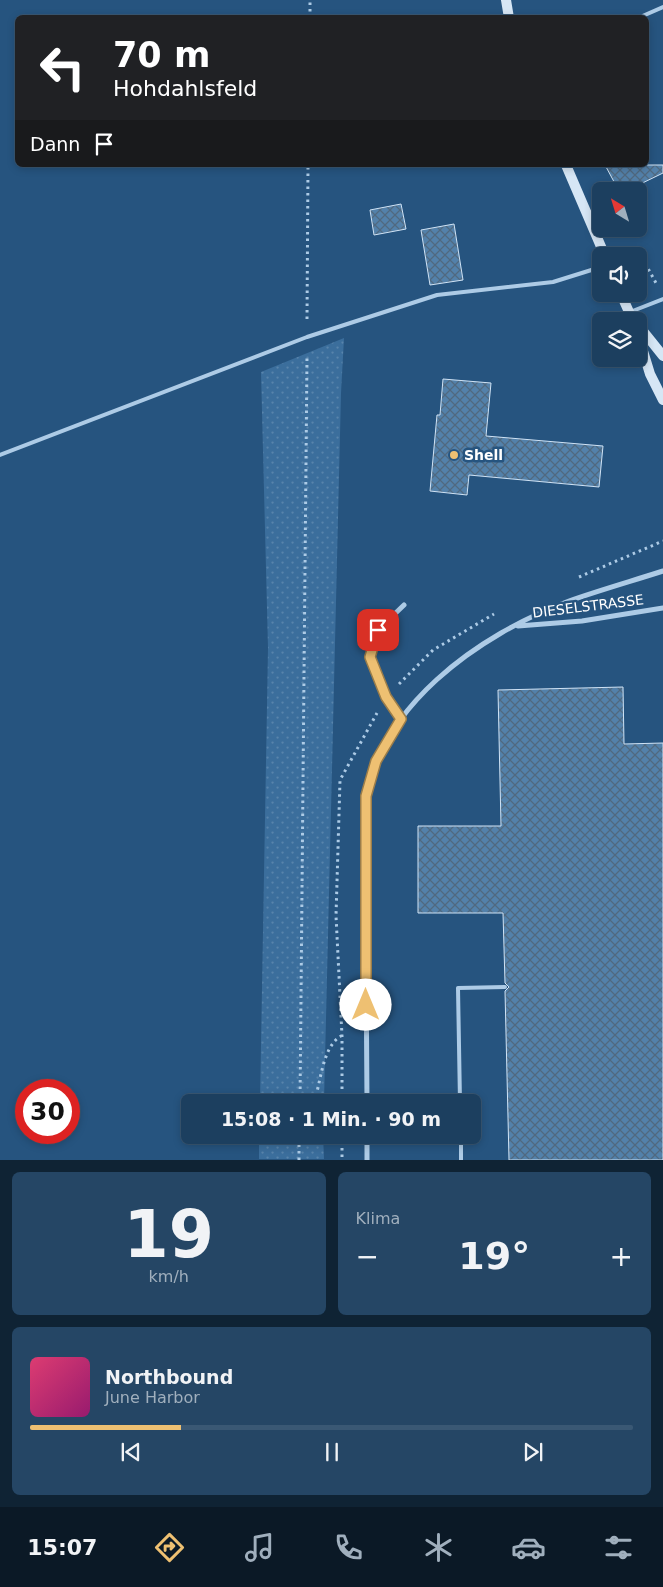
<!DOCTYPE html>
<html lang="de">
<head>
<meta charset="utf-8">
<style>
	:root { --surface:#1c3f5f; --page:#254665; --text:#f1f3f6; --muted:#a0afbd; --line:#3a5874; --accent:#eec072 }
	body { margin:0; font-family:"DejaVu Sans",sans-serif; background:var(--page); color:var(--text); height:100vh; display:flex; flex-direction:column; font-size:19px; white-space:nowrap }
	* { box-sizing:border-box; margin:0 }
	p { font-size:16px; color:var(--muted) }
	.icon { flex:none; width:28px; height:28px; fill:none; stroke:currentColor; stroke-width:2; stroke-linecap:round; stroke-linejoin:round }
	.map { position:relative; height:1160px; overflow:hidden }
	.side { display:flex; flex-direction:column; gap:12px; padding:12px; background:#0f2334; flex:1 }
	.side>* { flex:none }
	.top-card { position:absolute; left:15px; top:15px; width:634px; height:152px; border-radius:8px; box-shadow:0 2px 8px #0003,0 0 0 1px var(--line); background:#202124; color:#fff; overflow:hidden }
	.needle { width:32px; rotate:322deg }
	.tools { position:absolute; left:592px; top:182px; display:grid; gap:10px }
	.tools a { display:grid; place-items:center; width:55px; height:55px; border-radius:8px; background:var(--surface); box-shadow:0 2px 8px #0003,0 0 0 1px var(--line); font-size:25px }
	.speed { position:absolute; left:15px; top:1079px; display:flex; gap:10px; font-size:25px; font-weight:700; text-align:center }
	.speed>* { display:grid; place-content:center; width:65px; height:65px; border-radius:50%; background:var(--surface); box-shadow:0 2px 8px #0003,0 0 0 1px var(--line); line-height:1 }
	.speed .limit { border:8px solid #d22; background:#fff; color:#111 }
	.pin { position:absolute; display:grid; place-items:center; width:42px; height:42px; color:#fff; margin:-21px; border-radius:10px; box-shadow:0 2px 8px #0006 }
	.me { position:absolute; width:55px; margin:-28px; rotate:0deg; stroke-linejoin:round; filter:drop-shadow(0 0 4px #0008) }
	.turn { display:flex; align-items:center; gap:18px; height:105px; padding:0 15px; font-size:22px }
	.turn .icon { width:65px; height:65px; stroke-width:2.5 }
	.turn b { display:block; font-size:35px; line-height:42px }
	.then { display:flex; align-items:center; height:48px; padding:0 15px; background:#0003; gap:10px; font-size:19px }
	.big { font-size:38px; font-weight:700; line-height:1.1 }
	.side .card { flex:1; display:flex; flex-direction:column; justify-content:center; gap:8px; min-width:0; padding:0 18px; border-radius:8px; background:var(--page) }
	.side .dial { align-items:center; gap:0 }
	.dial b { font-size:65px; line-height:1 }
	.song { display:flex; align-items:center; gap:15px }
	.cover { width:60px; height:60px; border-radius:8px; background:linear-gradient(135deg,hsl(340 70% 55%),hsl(320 70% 35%)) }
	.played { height:5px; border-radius:2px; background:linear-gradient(90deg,var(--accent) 25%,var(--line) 25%) }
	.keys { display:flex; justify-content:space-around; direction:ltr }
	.heat { display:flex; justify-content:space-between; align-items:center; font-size:28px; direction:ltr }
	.side .tiles { flex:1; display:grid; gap:12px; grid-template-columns:1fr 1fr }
	.card:last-child { grid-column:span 2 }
	.trip { position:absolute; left:181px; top:1094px; width:300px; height:50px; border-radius:8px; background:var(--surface); box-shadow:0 2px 8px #0003,0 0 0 1px var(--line); font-weight:700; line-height:50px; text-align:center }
	.menu { display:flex; height:80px; justify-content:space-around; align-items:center; background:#0b1926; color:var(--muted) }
	.menu .icon { width:35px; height:35px }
	.menu .selected { color:var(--accent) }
	.menu b { font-size:22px; color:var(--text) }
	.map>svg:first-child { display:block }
	.grass { fill:url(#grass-dots) }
	.building { fill:url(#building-cross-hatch); stroke:#d0e3f5 }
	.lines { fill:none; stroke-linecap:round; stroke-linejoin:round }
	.path { stroke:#adcbe6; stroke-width:3; stroke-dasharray:2.5 4; stroke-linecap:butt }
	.lane { stroke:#adcbe6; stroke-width:4 }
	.street { stroke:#adcbe6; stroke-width:5 }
	.secondary { stroke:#d6e6f5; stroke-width:10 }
	.route-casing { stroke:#9b7d4a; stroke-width:12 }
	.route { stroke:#eec072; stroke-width:9 }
	.poi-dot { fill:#eec072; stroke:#26547f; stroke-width:2 }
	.labels { text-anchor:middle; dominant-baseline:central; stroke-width:5; stroke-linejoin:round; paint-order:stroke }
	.poi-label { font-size:14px; font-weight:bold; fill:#fff; stroke:#26547f; text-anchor:start }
	.street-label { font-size:14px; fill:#fff; stroke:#26547f }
</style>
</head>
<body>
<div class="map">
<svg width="663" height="1160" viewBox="0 0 663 1160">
	<defs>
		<pattern id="grass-dots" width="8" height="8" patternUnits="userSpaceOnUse" patternTransform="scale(1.25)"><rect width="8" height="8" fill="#3b6e9c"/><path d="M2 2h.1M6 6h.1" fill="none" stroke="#5884ab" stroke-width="1.8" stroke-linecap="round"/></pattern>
		<pattern id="building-cross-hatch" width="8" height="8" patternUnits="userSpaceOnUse" patternTransform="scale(1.25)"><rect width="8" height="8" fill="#5381aa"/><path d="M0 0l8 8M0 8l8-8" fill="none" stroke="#506980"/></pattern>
	</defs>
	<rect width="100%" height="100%" fill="#26547f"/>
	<path class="grass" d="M 344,338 L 341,393 L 324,1102 L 260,1102 L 268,648 L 261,372 Z
		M 259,1135 L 323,1135 L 324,1159 L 259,1159 Z"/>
	<path class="building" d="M 605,165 L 663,165 L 663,173 L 626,191 L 619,191 Z
		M 401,204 L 406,229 L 374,235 L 370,210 Z
		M 454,224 L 463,280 L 430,285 L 421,230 Z
		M 443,379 L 491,383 L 486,436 L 603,446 L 599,487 L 469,475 L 467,495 L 430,491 L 437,415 L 440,415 Z
		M 623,687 L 624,744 L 663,743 L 663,1160 L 509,1160 L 505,991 L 509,987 L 505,983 L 503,913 L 418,913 L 418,826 L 501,826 L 498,690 Z"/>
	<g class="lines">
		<path class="path" d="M 310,18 L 310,0
			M 639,252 L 656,283
			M 307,319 L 308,165
			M 579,577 L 663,541
			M 399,684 L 433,650 L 494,614
			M 300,1102 L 307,356
			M 314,1102 C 321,1083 322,1047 341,1036
			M 342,1102 L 342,1036 L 336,916 L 340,780 L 377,713
			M 342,1135 L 342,1160
			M 299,1160 L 299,1135"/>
		<path class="lane" d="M 638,18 L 663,7
			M 630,312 L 663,299
			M 0,455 L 307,337 L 437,295 L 553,282 L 601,267
			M 460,1102 L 458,988 L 505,987
			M 461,1135 L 461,1160"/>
		<path class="street" d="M 518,626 L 582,621 L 663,608
			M 401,719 L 386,697 L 370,657 L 378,630 L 404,605
			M 367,1102 L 365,811 C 373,708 480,634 569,601 C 600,590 632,581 663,571
			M 367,1135 L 367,1160"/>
		<path class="secondary" d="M 506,0 L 509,18
			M 566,165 L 605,256
			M 621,294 L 633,321
			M 639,326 L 663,356
			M 639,338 L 650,374 L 663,400"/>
	</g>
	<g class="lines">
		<defs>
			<path id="route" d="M 366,1005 L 366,796 L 376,761 L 401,719 L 386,697 L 370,657 L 378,630"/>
		</defs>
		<use href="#route" class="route-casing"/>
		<use href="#route" class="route"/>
	</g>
	<circle class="poi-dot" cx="454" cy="455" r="5"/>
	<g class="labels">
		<g class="poi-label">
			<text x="464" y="455">Shell</text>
		</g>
		<g class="street-label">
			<text transform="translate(588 606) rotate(-7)">DIESELSTRASSE</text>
		</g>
	</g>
</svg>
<div class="tools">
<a><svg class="needle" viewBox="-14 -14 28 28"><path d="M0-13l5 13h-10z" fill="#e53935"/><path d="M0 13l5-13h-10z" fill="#a0afbd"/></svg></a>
<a><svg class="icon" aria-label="sound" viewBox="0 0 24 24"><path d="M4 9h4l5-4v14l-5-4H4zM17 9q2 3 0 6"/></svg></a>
<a><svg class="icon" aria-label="layers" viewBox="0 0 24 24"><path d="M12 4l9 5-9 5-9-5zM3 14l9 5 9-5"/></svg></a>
</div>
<div class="speed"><div class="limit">30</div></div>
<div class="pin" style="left:378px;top:630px;background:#d93025"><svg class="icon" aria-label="arrive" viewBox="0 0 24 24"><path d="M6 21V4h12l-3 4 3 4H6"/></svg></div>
<svg class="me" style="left:366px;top:1005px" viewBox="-20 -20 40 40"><circle r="19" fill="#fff"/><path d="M0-13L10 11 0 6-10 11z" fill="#eec072"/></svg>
<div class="trip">15:08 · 1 Min. · 90 m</div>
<div class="top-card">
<div class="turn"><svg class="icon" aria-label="left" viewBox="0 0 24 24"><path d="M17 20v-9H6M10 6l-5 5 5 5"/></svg><div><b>70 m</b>Hohdahlsfeld</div></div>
<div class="then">Dann<svg class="icon" aria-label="arrive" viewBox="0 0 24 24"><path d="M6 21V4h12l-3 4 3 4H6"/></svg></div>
</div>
</div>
<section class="side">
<div class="tiles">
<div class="card dial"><b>19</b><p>km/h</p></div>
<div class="card"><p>Klima</p>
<div class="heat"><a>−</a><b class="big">19°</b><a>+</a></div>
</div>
<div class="card">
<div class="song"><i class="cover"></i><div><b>Northbound</b><p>June Harbor</p></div></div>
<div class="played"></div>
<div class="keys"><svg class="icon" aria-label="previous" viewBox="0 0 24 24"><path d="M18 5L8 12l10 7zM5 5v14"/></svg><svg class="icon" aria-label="pause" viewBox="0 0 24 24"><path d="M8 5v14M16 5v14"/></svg><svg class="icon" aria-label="next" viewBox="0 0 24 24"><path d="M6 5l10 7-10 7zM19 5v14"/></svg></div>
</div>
</div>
</section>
<nav class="menu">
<b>15:07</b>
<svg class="icon selected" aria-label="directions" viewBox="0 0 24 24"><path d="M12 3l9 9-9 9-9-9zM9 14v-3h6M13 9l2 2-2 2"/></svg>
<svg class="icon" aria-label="music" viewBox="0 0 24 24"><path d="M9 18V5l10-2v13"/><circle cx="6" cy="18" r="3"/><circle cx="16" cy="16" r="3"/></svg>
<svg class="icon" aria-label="phone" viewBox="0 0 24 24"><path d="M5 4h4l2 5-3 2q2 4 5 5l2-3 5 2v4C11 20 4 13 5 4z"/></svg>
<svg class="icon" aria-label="climate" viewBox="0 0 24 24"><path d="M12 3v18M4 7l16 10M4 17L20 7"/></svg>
<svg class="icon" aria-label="car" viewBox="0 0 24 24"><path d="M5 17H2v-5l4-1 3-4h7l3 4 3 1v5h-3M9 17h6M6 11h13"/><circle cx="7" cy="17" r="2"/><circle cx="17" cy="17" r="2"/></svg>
<svg class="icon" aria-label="filters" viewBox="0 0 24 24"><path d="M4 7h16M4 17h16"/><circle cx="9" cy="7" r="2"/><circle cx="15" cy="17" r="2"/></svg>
</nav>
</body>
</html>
